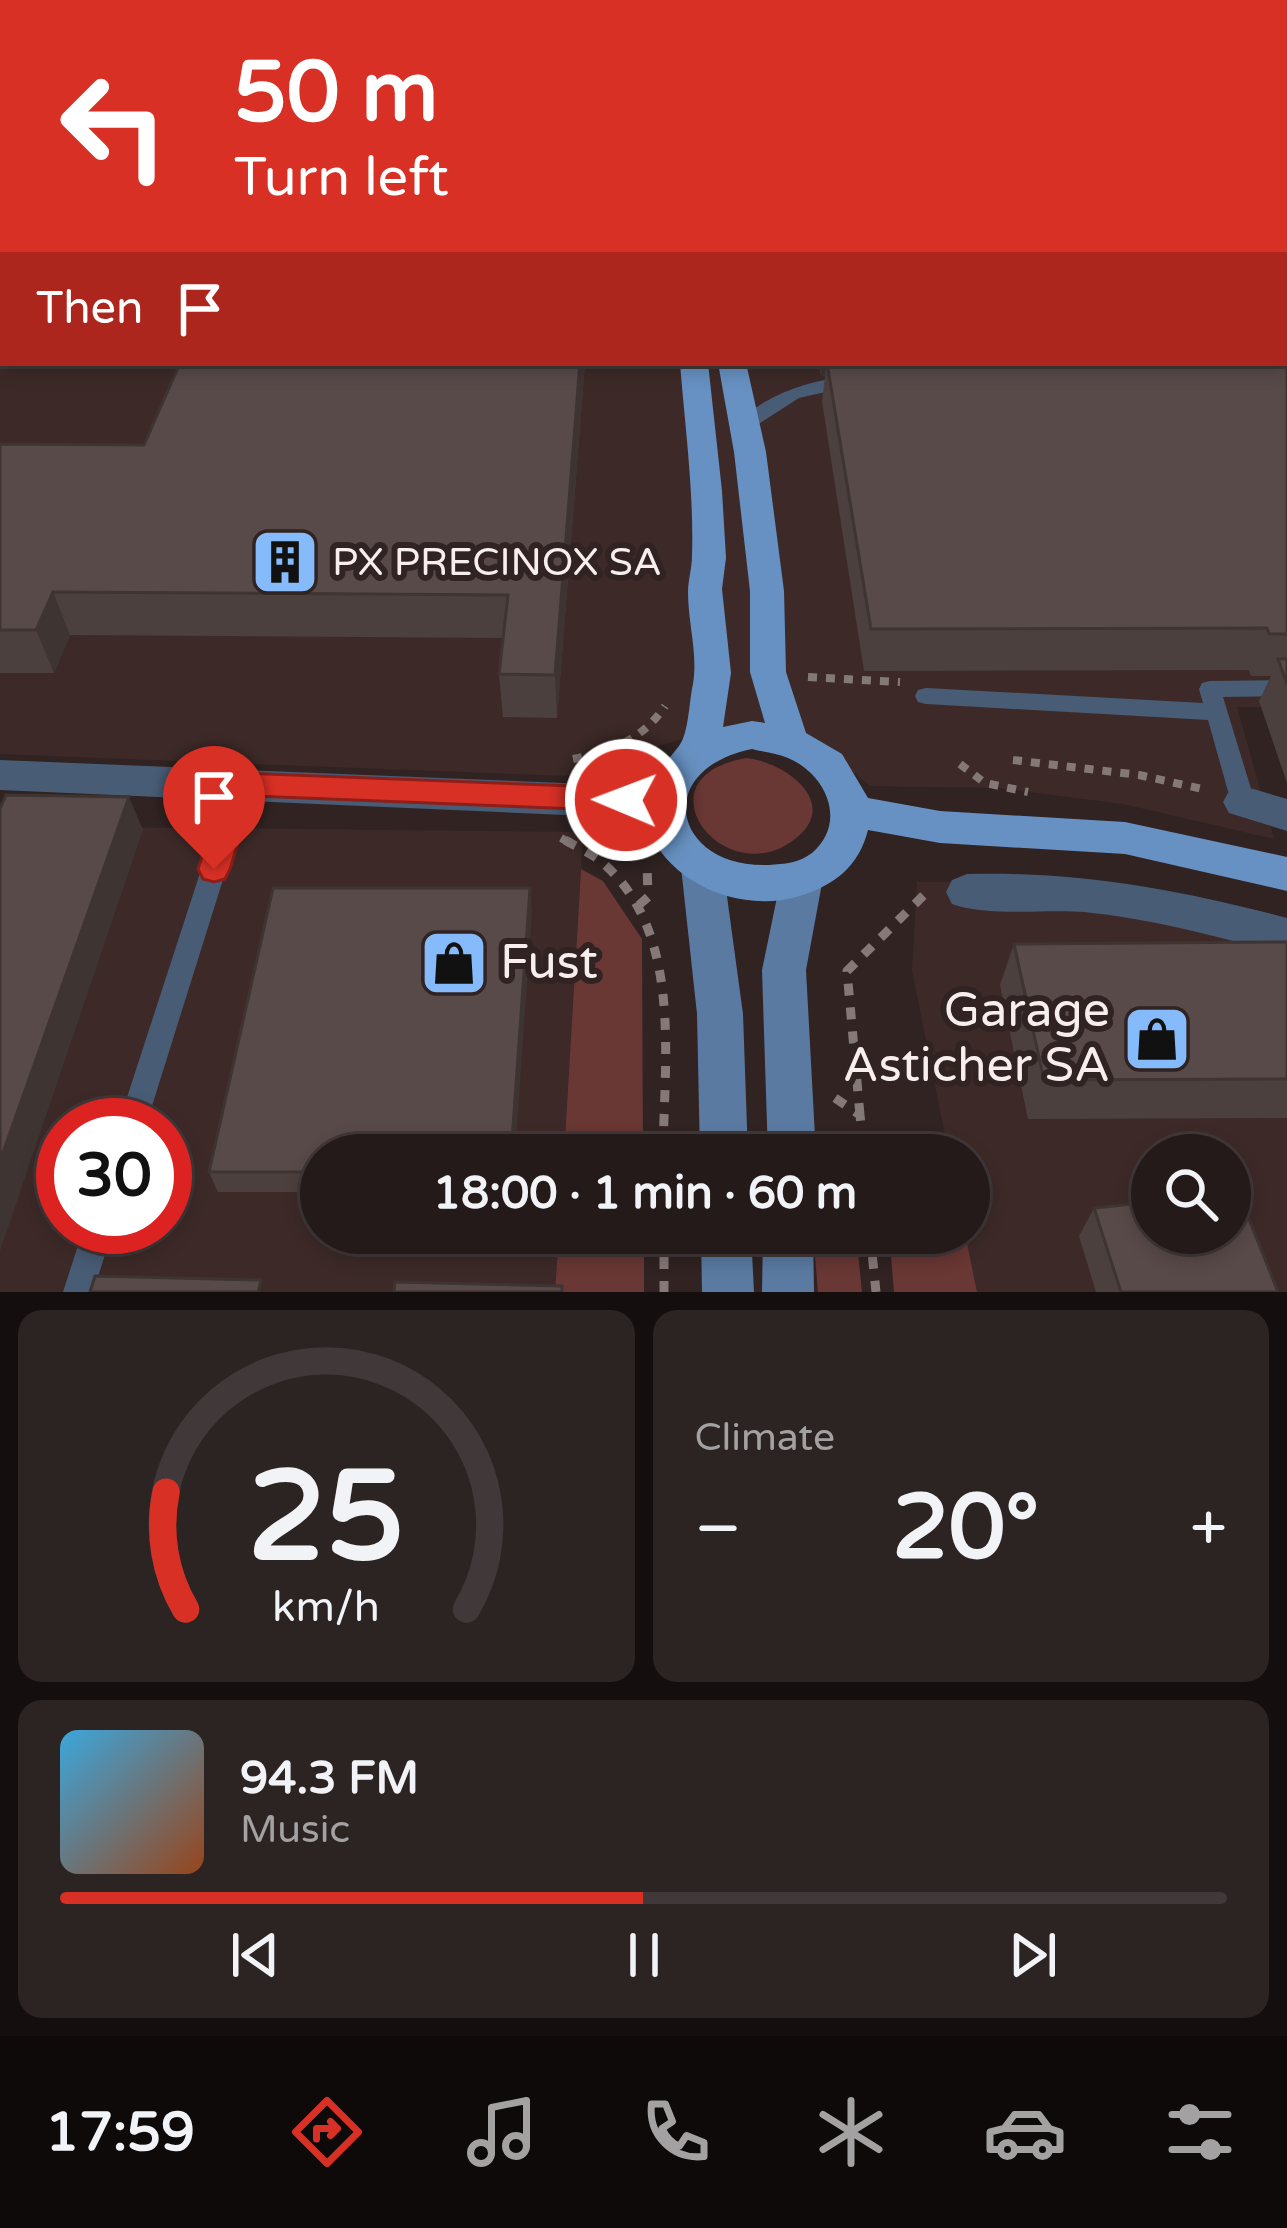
<!DOCTYPE html>
<html lang="en">
<head>
<meta charset="utf-8">
<style>
	:root { --surface:#241a1a; --page:#2c2323; --text:#f1f3f6; --muted:#a3a1a2; --line:#413839; --accent:#d93025 }
	body { margin:0; font-family:"Varela Round",sans-serif; background:var(--page); color:var(--text); height:100vh; display:flex; flex-direction:column; font-size:45px; white-space:nowrap }
	* { box-sizing:border-box; margin:0 }
	p { font-size:39px; color:var(--muted) }
	.icon { flex:none; width:66px; height:66px; fill:none; stroke:currentColor; stroke-width:2; stroke-linecap:round; stroke-linejoin:round }
	.map { position:relative; height:1292px; overflow:hidden }
	.details { display:flex; flex-direction:column; gap:18px; padding:18px; background:#140e0e; flex:1 }
	.details>* { flex:none }
	.banner { position:absolute; left:0px; top:0px; width:1287px; height:366px; box-shadow:0 6px 18px #0003,0 0 0 3px var(--line); background:#d93025; color:#fff; overflow:hidden }
	.buttons { position:absolute; left:1131px; top:1134px; display:grid; gap:24px }
	.buttons a { display:grid; place-items:center; width:120px; height:120px; border-radius:50%; background:var(--surface); box-shadow:0 6px 18px #0003,0 0 0 3px var(--line); font-size:60px }
	.speed { position:absolute; left:36px; top:1098px; display:flex; gap:24px; font-size:60px; font-weight:700; text-align:center }
	.speed>* { display:grid; place-content:center; width:156px; height:156px; border-radius:50%; background:var(--surface); box-shadow:0 6px 18px #0003,0 0 0 3px var(--line); line-height:1 }
	.speed .limit { border:18px solid #d22; background:#fff; color:#111 }
	.pin { position:absolute; display:grid; place-items:center; width:102px; height:102px; color:#fff; margin:-123px -51px; border-radius:50% 50% 50% 0; rotate:-45deg; box-shadow:0 0 12px #0007 }
	.pin .icon { rotate:45deg }
	.me { position:absolute; width:132px; margin:-66px; rotate:271deg; stroke-linejoin:round; filter:drop-shadow(0 0 9px #0008) }
	.turn { display:flex; align-items:center; gap:42px; height:252px; padding:0 36px; font-size:54px }
	.turn .icon { width:156px; height:156px; stroke-width:2.5 }
	.turn b { display:block; font-size:84px; line-height:102px }
	.then { display:flex; align-items:center; height:114px; padding:0 36px; background:#0003; gap:24px; font-size:45px }
	.big { font-size:90px; font-weight:800; line-height:1.1 }
	.details .tile { flex:1; display:flex; flex-direction:column; justify-content:center; gap:18px; min-width:0; padding:0 42px; border-radius:24px; background:var(--page) }
	.details .dial { align-items:center; gap:0 }
	.dial svg { height:312px; overflow:visible; fill:none; stroke:var(--line); stroke-width:7; stroke-linecap:round; text-anchor:middle }
	.dial text { fill:var(--text); stroke:none }
	.song { display:flex; align-items:center; gap:36px }
	.cover { width:144px; height:144px; border-radius:18px; background:linear-gradient(135deg,hsl(200 70% 55%),hsl(20 70% 35%)) }
	.played { height:12px; border-radius:6px; background:linear-gradient(90deg,var(--accent) 50%,var(--line) 50%) }
	.keys { display:flex; justify-content:space-around; direction:ltr }
	.heat { display:flex; justify-content:space-between; align-items:center; font-size:66px; direction:ltr }
	.details .tiles { flex:1; display:grid; gap:18px; grid-template-columns:1fr 1fr }
	.tile:last-child { grid-column:span 2 }
	.trip { position:absolute; left:300px; top:1134px; width:690px; height:120px; border-radius:60px; background:var(--surface); box-shadow:0 6px 18px #0003,0 0 0 3px var(--line); font-weight:800; line-height:120px; text-align:center }
	.tab-bar { display:flex; height:192px; justify-content:space-around; align-items:center; background:#0e0a0a; color:var(--muted) }
	.tab-bar .icon { width:84px; height:84px }
	.tab-bar .selected { color:var(--accent) }
	.tab-bar b { font-size:54px; color:var(--text) }
	.map>svg:first-child { display:block }
	.built { fill:#3d2a28; fill-rule:evenodd }
	.green { fill:#693734 }
	.lines { fill:none; stroke-linecap:round; stroke-linejoin:round }
	.path-far2 { stroke:#857978; stroke-width:4.5; stroke-dasharray:6 6; stroke-linecap:butt }
	.path-far1 { stroke:#857978; stroke-width:8; stroke-dasharray:9 9; stroke-linecap:butt }
	.path { stroke:#857978; stroke-width:9; stroke-dasharray:12 12; stroke-linecap:butt }
	.service { fill:#485c75; fill-rule:evenodd }
	.minor { fill:#485c75; fill-rule:evenodd }
	.secondary { fill:#5a7aa1; fill-rule:evenodd }
	.primary { fill:#6791c2; fill-rule:evenodd }
	.wall { fill:#4c403e }
	.shaded-wall { fill:#3e3432 }
	.building { fill:#584a48; stroke:#3e3432; stroke-width:3 }
	.route { fill:#d93025; stroke:#8d1f18; stroke-width:3 }
	.labels { text-anchor:middle; dominant-baseline:central; stroke-width:12; stroke-linejoin:round; paint-order:stroke }
	.poi-label { font-size:39px; fill:#f7eeed; stroke:#302322; text-anchor:start }
	.near-poi-label { font-size:48px; fill:#f7eeed; stroke:#302322; text-anchor:start }
</style>
</head>
<body>
<div class="map">
<svg width="1287" height="1292" viewBox="0 0 1287 1292">
	<rect width="100%" height="100%" fill="#302322"/>
	<path class="built" d="M 0,0 L 1159,0 L 1162,3 L 3,3 L 3,363 L 1284,363 L 1287,217 L 1287,707 L 1237,707 L 1274,839 L 1123,804 L 999,788 L 870,786 L 799,728 L 691,736 L 565,776 L 0,754 Z
		M 0,826 L 583,832 L 564,1155 L 321,1155 L 321,1233 L 559,1233 L 555,1292 L 0,1292 ZM 63,1125 L 165,1125 L 165,1227 L 63,1227 Z
		M 917,882 L 1068,882 L 1287,927 L 1287,1292 L 977,1292 L 965,1233 L 969,1233 L 969,1155 L 949,1155 L 912,971 ZM 1152,1155 L 1230,1155 L 1230,1233 L 1152,1233 Z"/>
	<path class="green" d="M 747,758 C 788,763 844,806 791,842 C 721,890 636,776 747,758 Z
		M 581,869 L 603,881 L 642,939 L 643,1155 L 564,1155 Z
		M 559,1233 L 644,1233 L 644,1292 L 555,1292 Z
		M 813,1233 L 856,1233 L 862,1292 L 818,1292 Z
		M 889,1233 L 965,1233 L 977,1292 L 894,1292 Z"/>
	<g class="lines">
		<path class="path-far2" d="M 1213,0 L 1218,3
			M 1284,69 L 1287,73"/>
		<path class="path-far1" d="M 808,677 L 900,682
			M 573,759 C 611,752 643,739 665,706
			M 1013,760 L 1139,775 L 1207,790
			M 960,764 L 985,783 L 1028,792
			M 561,838 L 570,843"/>
		<path class="path" d="M 565,840 C 577,847 593,854 604,864 C 683,934 664,1060 663,1155
			M 639,905 L 648,897 L 647,863
			M 835,1098 L 860,1115 L 864,1155
			M 860,1115 L 847,971 L 927,892
			M 664,1233 L 664,1292
			M 870,1233 L 876,1292"/>
		<path class="service" d="M 887,0 L 899,0 L 900,3 L 888,3 Z
			M 3,293 L 3,313 L 0,314 L 0,294 Z
			M 850,376 L 859,381 L 856,385 L 799,398 L 749,430 L 743,431 L 734,426 C 765,394 807,381 850,376 Z
			M 1287,680 L 1287,696 L 1223,697 L 1255,802 L 1251,808 L 1243,811 L 1235,808 L 1231,802 L 1208,720 L 926,704 L 918,702 L 915,696 L 918,690 L 926,688 L 1203,703 L 1199,689 L 1202,683 L 1210,681 Z
			M 241,775 L 249,778 L 253,784 L 146,1125 L 118,1125 L 229,784 L 233,778 Z
			M 84,1227 L 114,1227 L 93,1292 L 63,1292 Z"/>
		<path class="minor" d="M 0,263 L 3,263 L 3,279 L 0,279 Z
			M 0,760 L 587,784 L 665,783 L 679,788 L 685,799 L 679,810 L 665,815 L 587,816 L 0,790 Z
			M 1243,786 L 1287,799 L 1287,831 L 1229,813 L 1223,802 L 1229,791 Z
			M 967,874 C 1077,871 1181,890 1287,918 L 1287,956 C 1220,937 1153,919 1084,912 C 1044,909 988,917 952,904 L 946,892 L 952,880 Z"/>
		<path class="secondary" d="M 702,850 L 717,855 L 723,867 L 743,1014 L 748,1155 L 700,1155 L 697,1014 L 681,867 L 687,855 Z
			M 802,861 L 817,866 L 823,878 L 806,970 L 816,1155 L 768,1155 L 762,970 L 781,878 L 787,866 Z
			M 701,1233 L 751,1233 L 754,1292 L 702,1292 Z
			M 763,1233 L 813,1233 L 814,1292 L 762,1292 Z"/>
		<path class="primary" d="M 689,0 L 709,0 L 709,3 L 689,3 Z
			M 680,363 L 708,363 L 722,491 L 726,558 L 722,589 L 731,673 L 723,727 L 752,721 L 765,723 L 750,672 L 750,591 L 734,452 L 718,363 L 746,363 L 766,452 L 784,591 L 786,672 L 806,733 L 842,754 L 868,798 L 940,811 L 1125,822 L 1287,857 L 1287,891 L 1125,854 L 940,843 L 868,830 C 859,866 835,885 800,896 C 741,914 668,884 647,826 C 634,790 660,771 679,746 C 689,733 689,701 693,684 C 698,654 688,623 688,592 C 688,580 692,568 692,556 C 694,492 685,427 680,363 ZM 752,749 C 763,752 777,753 788,758 C 826,774 848,822 812,853 C 799,863 784,864 769,865 C 674,869 650,770 752,749 Z"/>
	</g>
	<path class="wall" d="M 34,0 L 615,0 L 614,3 L 47,3 L 49,0 Z
		M 3,59 L 3,252 L 0,252 L 0,176 L 2,176 L 2,174 L 0,174 L 0,62 Z
		M 1284,265 L 1287,269 L 1287,783 L 1259,701 L 1271,676 L 1251,676 L 1249,670 L 864,671 L 822,401 L 825,376 L 821,376 L 819,363 L 1284,363 Z
		M 180,363 L 585,363 L 557,718 L 503,717 L 499,674 L 503,638 L 70,635 L 54,673 L 0,673 L 0,444 L 144,445 Z
		M 532,911 L 321,1155 L 321,1192 L 218,1192 L 209,1172 Z
		M 1287,942 L 1287,1118 L 1028,1119 L 1000,985 L 1014,944 Z
		M 1094,1208 L 1278,1292 L 1096,1292 L 1079,1236 Z"/>
	<path class="shaded-wall" d="M 580,363 L 585,363 L 557,718 L 555,675 Z
		M 822,363 L 826,363 L 825,376 L 821,376 Z
		M 53,592 L 70,635 L 54,673 L 36,630 Z
		M 129,797 L 143,830 L 0,1251 L 0,1161 Z
		M 530,888 L 532,911 L 515,1155 L 511,1155 Z"/>
	<path class="building" d="M 50,0 L 343,0 L 342,3 L 47,3 Z
		M 496,0 L 614,0 L 614,3 L 496,3 Z
		M 786,0 L 886,0 L 887,3 L 786,3 Z
		M 3,59 L 3,240 L 0,240 L 0,176 L 2,176 L 2,162 L 0,162 L 0,62 Z
		M 1284,265 L 1287,269 L 1287,334 L 1284,334 Z
		M 1284,351 L 1287,351 L 1287,634 L 1269,634 L 1267,628 L 871,629 L 827,363 L 1284,363 Z
		M 180,363 L 580,363 L 555,675 L 499,674 L 508,595 L 53,592 L 36,630 L 0,630 L 0,444 L 144,445 Z
		M 1278,659 L 1287,659 L 1287,684 Z
		M 6,795 L 129,797 L 0,1161 L 0,809 Z
		M 273,888 L 530,888 L 511,1155 L 321,1155 L 321,1172 L 209,1172 Z
		M 1287,942 L 1287,1079 L 1044,1080 L 1014,944 Z
		M 1239,1194 L 1278,1292 L 1121,1292 L 1094,1208 L 1152,1202 L 1152,1233 L 1230,1233 L 1230,1195 Z
		M 95,1276 L 261,1280 L 258,1292 L 90,1292 Z
		M 395,1282 L 562,1286 L 562,1292 L 394,1292 Z"/>
	<path class="route" d="M 241,773 L 626,788 L 637,791 L 642,800 L 637,808 L 626,811 L 252,796 L 230,869 L 225,879 L 214,882 L 203,879 L 198,869 L 226,784 L 231,776 Z"/>
	<defs>
		<symbol id="building-square" viewBox="-11 -11 22 22"><rect x="-9" y="-9" width="18" height="18" rx="4" fill="#85bbfb" stroke="#302322"/><path d="M-4-6H4V6H1V3H-1V6H-4ZM-2.5-4.3h1.7v1.8h-1.7ZM.8-4.3h1.7v1.8H.8ZM-2.5-1h1.7V.8h-1.7ZM.8-1h1.7V.8H.8Z" fill="#111"/></symbol>
		<symbol id="shop-square" viewBox="-11 -11 22 22"><rect x="-9" y="-9" width="18" height="18" rx="4" fill="#85bbfb" stroke="#302322"/><path d="M-5-2.5h2.3a2.7 3.5 0 0 1 5.4 0H5L5.5 6h-11ZM-1.5-2.5h3a1.5 2.3 0 0 0-3 0Z" fill="#111"/></symbol>
	</defs>
	<g fill-rule="evenodd">
		<use href="#building-square" x="247" y="524" width="76" height="76"/>
		<use href="#shop-square" x="416" y="925" width="76" height="76"/>
		<use href="#shop-square" x="1119" y="1001" width="76" height="76"/>
	</g>
	<g class="labels">
		<g class="poi-label">
			<text x="332" y="562">PX PRECINOX SA</text>
		</g>
		<g class="near-poi-label">
			<text x="500" y="963">Fust</text>
			<text x="1110" y="1011" text-anchor="end">Garage<tspan x="1110" dy="55">Asticher SA</tspan></text>
		</g>
	</g>
</svg>
<div class="buttons">
<a><svg class="icon" aria-label="search" viewBox="0 0 24 24"><circle cx="10" cy="10" r="6"/><path d="M15 15l6 6"/></svg></a>
</div>
<div class="speed"><div class="limit">30</div></div>
<div class="pin" style="left:214px;top:869px;background:#d93025"><svg class="icon" aria-label="arrive" viewBox="0 0 24 24"><path d="M6 21V4h12l-3 4 3 4H6"/></svg></div>
<svg class="me" style="left:626px;top:800px" viewBox="-20 -20 40 40"><circle r="17" fill="#d93025" stroke="#fff" stroke-width="3"/><path d="M0-11L8 9 0 5-8 9z" fill="#fff"/></svg>
<div class="trip">18:00 · 1 min · 60 m</div>
<div class="banner">
<div class="turn"><svg class="icon" aria-label="left" viewBox="0 0 24 24"><path d="M17 20v-9H6M10 6l-5 5 5 5"/></svg><div><b>50 m</b>Turn left</div></div>
<div class="then">Then<svg class="icon" aria-label="arrive" viewBox="0 0 24 24"><path d="M6 21V4h12l-3 4 3 4H6"/></svg></div>
</div>
</div>
<section class="details">
<div class="tiles">
<div class="tile dial"><svg viewBox="0 0 100 80">
<path d="M14 69A42 42 0 1 1 86 69"/>
<path d="M14 69A42 42 0 0 1 9 39" stroke="#d93025"/>
<text x="50" y="56" font-size="32" font-weight="700">25</text>
<text x="50" y="72" font-size="11">km/h</text>
</svg></div>
<div class="tile"><p>Climate</p>
<div class="heat"><a>−</a><b class="big">20°</b><a>+</a></div>
</div>
<div class="tile">
<div class="song"><i class="cover"></i><div><b>94.3 FM</b><p>Music</p></div></div>
<div class="played"></div>
<div class="keys"><svg class="icon" aria-label="previous" viewBox="0 0 24 24"><path d="M18 5L8 12l10 7zM5 5v14"/></svg><svg class="icon" aria-label="pause" viewBox="0 0 24 24"><path d="M8 5v14M16 5v14"/></svg><svg class="icon" aria-label="next" viewBox="0 0 24 24"><path d="M6 5l10 7-10 7zM19 5v14"/></svg></div>
</div>
</div>
</section>
<nav class="tab-bar">
<b>17:59</b>
<svg class="icon selected" aria-label="directions" viewBox="0 0 24 24"><path d="M12 3l9 9-9 9-9-9zM9 14v-3h6M13 9l2 2-2 2"/></svg>
<svg class="icon" aria-label="music" viewBox="0 0 24 24"><path d="M9 18V5l10-2v13"/><circle cx="6" cy="18" r="3"/><circle cx="16" cy="16" r="3"/></svg>
<svg class="icon" aria-label="phone" viewBox="0 0 24 24"><path d="M5 4h4l2 5-3 2q2 4 5 5l2-3 5 2v4C11 20 4 13 5 4z"/></svg>
<svg class="icon" aria-label="climate" viewBox="0 0 24 24"><path d="M12 3v18M4 7l16 10M4 17L20 7"/></svg>
<svg class="icon" aria-label="car" viewBox="0 0 24 24"><path d="M5 17H2v-5l4-1 3-4h7l3 4 3 1v5h-3M9 17h6M6 11h13"/><circle cx="7" cy="17" r="2"/><circle cx="17" cy="17" r="2"/></svg>
<svg class="icon" aria-label="filters" viewBox="0 0 24 24"><path d="M4 7h16M4 17h16"/><circle cx="9" cy="7" r="2"/><circle cx="15" cy="17" r="2"/></svg>
</nav>
</body>
</html>
